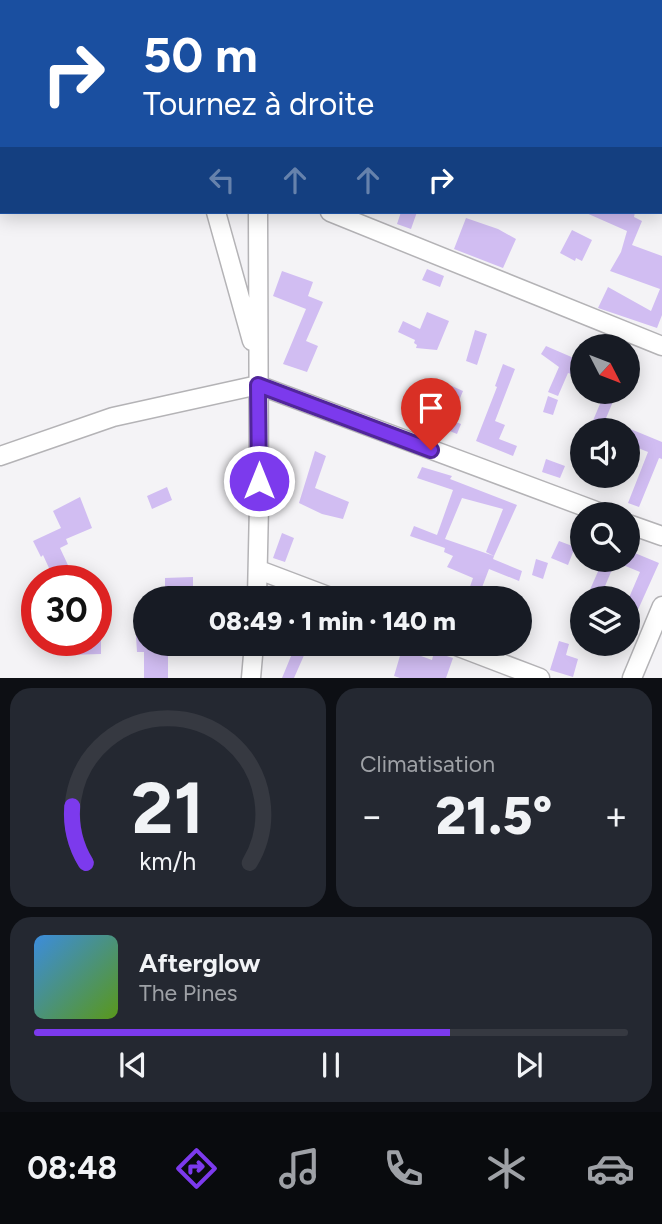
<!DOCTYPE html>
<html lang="fr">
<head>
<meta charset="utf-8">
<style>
	:root { --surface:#171b24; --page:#242831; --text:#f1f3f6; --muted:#9ea1a6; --line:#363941; --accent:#7c3aed }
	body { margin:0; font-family:Figtree,sans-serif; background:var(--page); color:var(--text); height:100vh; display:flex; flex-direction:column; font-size:26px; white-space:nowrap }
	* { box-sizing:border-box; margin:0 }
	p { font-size:23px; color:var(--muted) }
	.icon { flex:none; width:38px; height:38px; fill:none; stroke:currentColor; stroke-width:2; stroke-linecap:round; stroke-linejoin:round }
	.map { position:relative; height:678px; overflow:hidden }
	.details { display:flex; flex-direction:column; gap:10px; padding:10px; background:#0d0f14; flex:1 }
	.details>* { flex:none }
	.hud { position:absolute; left:0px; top:0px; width:663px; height:214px; box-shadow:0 4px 18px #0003; background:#1a4fa0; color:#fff; overflow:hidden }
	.needle { width:46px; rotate:132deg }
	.controls { position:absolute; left:570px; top:334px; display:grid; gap:14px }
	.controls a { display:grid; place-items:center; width:70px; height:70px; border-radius:50%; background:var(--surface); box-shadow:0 4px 18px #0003; font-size:35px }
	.speed { position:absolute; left:21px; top:565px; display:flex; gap:14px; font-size:35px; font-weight:700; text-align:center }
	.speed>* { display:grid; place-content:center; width:91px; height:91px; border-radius:50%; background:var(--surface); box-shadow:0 4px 18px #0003; line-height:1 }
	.speed .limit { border:10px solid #d22; background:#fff; color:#111 }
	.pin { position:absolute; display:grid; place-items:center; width:60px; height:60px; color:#fff; margin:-72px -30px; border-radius:50% 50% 50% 0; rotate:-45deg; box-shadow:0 0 7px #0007 }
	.pin .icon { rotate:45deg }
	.me { position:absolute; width:77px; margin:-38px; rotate:0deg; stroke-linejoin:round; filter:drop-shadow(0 0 5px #0008) }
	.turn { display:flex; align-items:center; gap:24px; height:147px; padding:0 28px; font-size:32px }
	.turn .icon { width:91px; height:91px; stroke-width:2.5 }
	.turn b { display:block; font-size:49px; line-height:60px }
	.lanes { display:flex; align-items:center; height:66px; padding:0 28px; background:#0003; justify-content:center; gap:35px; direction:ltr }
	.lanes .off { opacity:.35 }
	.big { font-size:52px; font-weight:800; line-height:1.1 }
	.details .widget { flex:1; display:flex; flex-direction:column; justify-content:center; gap:10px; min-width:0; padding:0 24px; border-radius:21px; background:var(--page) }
	.details .dial { align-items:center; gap:0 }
	.dial svg { height:182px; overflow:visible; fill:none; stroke:var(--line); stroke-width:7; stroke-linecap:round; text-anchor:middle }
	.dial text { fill:var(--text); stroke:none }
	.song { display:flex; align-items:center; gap:21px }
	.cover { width:84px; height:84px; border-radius:10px; background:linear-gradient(135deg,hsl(210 70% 55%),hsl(90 70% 35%)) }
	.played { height:7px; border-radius:4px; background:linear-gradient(90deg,var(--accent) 70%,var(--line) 70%) }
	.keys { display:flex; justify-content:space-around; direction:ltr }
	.heat { display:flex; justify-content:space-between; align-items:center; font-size:38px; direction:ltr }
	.details .tiles { flex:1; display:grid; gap:10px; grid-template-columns:1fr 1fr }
	.widget:last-child { grid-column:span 2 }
	.trip { position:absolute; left:133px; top:586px; width:399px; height:70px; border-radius:35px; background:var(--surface); box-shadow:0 4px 18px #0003; font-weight:800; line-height:70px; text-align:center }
	.tabs { display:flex; height:112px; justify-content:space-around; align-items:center; background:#090b0e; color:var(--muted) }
	.tabs .icon { width:49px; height:49px }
	.tabs .selected { color:var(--accent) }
	.tabs b { font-size:32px; color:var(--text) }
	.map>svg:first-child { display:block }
	.building { fill:#d1bdf2 }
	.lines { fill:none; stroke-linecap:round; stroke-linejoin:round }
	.minor-casing { stroke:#b4b3b6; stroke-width:21 }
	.minor { stroke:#fff; stroke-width:18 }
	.route-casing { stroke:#51269a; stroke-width:18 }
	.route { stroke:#7c3aed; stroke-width:12 }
</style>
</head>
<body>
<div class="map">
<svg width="662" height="678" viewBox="0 0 662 678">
	<rect width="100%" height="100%" fill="#f4f3f6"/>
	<path class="building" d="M 401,212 L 417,212 L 411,229 L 397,224 Z
		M 584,212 L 635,212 L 634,217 L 642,221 L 632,245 L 662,256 L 662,315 L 657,328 L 598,308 L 608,287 L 651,311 L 660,289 L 610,271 L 621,252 L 627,231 Z
		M 466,218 L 498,229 L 516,239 L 503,268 L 454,249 Z
		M 572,230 L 592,240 L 582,261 L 576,258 L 575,261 L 560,253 Z
		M 427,269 L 444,276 L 440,287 L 422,280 Z
		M 282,271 L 313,282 L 308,296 L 323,302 L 306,341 L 318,346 L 307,372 L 283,364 L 306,309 L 273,296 Z
		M 427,312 L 449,321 L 437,350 L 416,348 L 417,345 L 414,343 L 415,340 L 398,332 L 403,321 L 420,329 Z
		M 475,330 L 487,334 L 477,365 L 466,361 Z
		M 546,346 L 583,362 L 583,378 L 568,373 L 558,396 L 548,392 L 559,367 L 541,354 Z
		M 503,364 L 515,369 L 495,421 L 505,425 L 499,439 L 517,446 L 513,456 L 476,441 L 497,387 L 495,386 Z
		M 445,383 L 463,391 L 458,403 L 439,394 Z
		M 605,392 L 617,392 L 601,430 L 589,430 Z
		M 548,396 L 558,400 L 553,415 L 543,412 Z
		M 417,406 L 461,424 L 457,434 L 413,416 Z
		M 628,428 L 662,442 L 662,459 L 659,458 L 639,507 L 628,503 L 648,452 L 628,444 Z
		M 315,451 L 326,456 L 315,488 L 349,502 L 343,519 L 322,514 L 299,503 Z
		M 546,459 L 565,466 L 560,478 L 542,472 Z
		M 422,467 L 452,476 L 450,479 L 517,505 L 494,556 L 486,552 L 503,509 L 462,498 L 445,539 L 494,556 L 493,559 L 522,571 L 519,581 L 489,569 L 478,598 L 466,598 L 473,578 L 447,567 L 453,556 L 444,552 L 445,548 L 410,536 L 414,526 L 437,535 L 453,490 L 417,478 Z
		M 167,487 L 172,500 L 152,509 L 147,496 Z
		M 80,497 L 92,528 L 66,539 L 68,544 L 60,548 L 74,578 L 67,581 L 55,581 L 43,555 L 41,557 L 33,541 L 61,528 L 53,511 Z
		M 282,533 L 294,538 L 285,562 L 273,558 Z
		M 559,541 L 575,547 L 568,565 L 551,558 Z
		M 630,551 L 659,563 L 628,632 L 628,600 L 640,572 L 623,565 L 626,560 L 628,560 Z
		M 536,559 L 548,563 L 543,579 L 532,575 Z
		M 603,560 L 616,560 L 600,598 L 590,598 L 592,593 L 589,592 Z
		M 193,577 L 193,588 L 165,589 L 165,578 Z
		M 145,620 L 145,644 L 168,644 L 168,678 L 144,678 L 144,652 L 137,652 L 135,621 Z
		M 67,640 L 101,640 L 101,654 L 67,655 Z
		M 559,641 L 569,644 L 566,655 L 578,659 L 573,677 L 550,670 Z
		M 296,644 L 309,644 L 294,678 L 282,678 Z
		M 402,649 L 432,660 L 434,652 L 453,658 L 446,678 L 400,678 L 394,676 Z"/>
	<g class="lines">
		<defs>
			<path id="minor" d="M 244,0 L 244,2
				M 180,1 L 186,2
				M 216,212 L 252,341
				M 330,212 L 662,346
				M 0,456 L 113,417 L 258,385 L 604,514
				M 628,524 L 662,536
				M 259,570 L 333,598
				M 257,598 L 259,505 L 258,212
				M 451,644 L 540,678
				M 251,678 L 254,644
				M 632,678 L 662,606"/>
		</defs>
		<use href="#minor" class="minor-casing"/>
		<use href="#minor" class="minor"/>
	</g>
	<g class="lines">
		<defs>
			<path id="route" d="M 259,481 L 258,385 L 431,450"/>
		</defs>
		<use href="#route" class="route-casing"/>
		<use href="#route" class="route"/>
	</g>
</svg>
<div class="controls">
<a><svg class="needle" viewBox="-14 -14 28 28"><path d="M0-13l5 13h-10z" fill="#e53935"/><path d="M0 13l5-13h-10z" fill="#9ea1a6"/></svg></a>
<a><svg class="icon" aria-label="sound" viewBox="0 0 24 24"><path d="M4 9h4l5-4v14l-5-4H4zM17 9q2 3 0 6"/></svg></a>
<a><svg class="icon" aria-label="search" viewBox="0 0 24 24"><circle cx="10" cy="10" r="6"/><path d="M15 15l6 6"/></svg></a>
<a><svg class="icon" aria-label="layers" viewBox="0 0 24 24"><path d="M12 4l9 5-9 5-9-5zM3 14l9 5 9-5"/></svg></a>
</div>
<div class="speed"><div class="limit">30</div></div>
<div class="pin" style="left:431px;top:450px;background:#d93025"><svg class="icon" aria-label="arrive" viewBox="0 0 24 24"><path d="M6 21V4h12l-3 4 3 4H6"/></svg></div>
<svg class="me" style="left:259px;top:481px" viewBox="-20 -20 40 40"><circle r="17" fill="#7c3aed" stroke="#fff" stroke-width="3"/><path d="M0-11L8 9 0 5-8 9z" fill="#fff"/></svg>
<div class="trip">08:49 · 1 min · 140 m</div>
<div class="hud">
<div class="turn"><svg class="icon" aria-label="right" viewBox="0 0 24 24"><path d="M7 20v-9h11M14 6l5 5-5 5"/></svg><div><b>50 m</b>Tournez à droite</div></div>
<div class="lanes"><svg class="icon off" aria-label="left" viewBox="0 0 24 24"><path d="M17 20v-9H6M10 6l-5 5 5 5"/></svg><svg class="icon off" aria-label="ahead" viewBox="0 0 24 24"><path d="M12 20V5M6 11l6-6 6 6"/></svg><svg class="icon off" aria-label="ahead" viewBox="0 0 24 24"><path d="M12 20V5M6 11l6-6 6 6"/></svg><svg class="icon" aria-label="right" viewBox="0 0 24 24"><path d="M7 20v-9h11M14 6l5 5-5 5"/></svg></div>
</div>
</div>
<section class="details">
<div class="tiles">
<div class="widget dial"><svg viewBox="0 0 100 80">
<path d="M14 69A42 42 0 1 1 86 69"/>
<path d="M14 69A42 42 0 0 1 8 44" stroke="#7c3aed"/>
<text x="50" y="56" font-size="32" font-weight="700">21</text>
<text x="50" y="72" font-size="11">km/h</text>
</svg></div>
<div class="widget"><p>Climatisation</p>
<div class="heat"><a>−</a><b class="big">21.5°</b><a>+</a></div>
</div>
<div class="widget">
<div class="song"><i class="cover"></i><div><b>Afterglow</b><p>The Pines</p></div></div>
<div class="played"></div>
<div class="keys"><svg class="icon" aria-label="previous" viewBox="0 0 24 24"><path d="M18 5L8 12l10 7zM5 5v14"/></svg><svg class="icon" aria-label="pause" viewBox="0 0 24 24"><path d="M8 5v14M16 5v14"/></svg><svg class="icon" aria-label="next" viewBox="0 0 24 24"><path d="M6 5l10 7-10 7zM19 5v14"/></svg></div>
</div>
</div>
</section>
<nav class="tabs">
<b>08:48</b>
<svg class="icon selected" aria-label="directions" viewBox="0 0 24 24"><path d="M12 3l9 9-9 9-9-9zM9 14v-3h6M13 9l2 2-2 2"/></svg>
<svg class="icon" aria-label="music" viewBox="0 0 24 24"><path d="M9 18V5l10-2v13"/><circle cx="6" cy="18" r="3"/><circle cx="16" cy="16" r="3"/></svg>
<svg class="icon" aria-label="phone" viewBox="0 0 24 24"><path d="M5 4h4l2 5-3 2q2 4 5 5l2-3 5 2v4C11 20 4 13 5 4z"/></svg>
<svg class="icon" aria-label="climate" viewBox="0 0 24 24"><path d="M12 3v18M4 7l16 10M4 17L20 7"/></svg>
<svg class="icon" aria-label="car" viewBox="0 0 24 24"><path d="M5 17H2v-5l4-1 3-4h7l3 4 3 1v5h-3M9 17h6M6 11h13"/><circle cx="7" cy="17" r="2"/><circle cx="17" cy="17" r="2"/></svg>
</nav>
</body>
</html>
